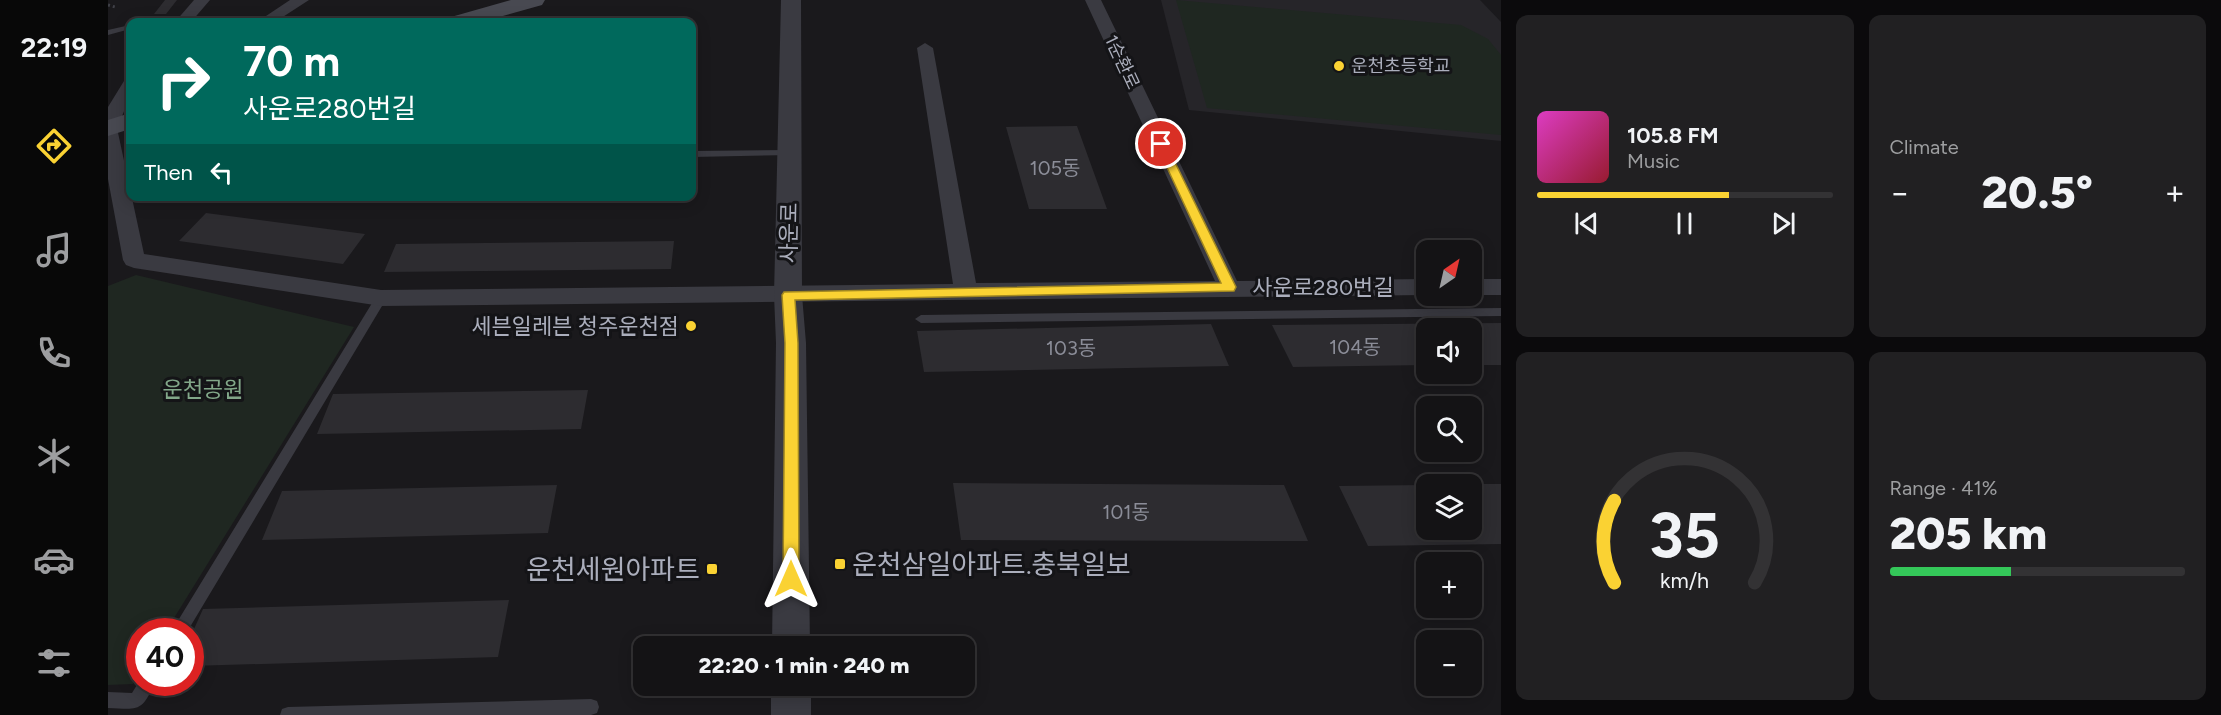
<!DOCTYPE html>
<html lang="en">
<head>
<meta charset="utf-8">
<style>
	:root { --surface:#141315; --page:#212022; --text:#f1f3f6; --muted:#9d9ea0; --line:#333234; --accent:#fad233 }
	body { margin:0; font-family:Figtree,"Noto Sans KR",sans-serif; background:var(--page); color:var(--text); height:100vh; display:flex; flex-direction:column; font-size:22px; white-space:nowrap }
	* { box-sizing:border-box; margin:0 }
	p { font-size:20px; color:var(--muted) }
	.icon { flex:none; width:33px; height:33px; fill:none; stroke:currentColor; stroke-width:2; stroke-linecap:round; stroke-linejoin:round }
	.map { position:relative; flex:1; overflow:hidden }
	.side { display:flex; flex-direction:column; gap:15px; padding:15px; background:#0b0a0c; width:720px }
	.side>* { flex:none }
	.top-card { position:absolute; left:18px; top:18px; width:570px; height:183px; border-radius:12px; box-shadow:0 3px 15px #0003,0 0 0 2px var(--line); background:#00695c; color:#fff; overflow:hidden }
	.needle { width:39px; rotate:34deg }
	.buttons { position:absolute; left:1308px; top:240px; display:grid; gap:12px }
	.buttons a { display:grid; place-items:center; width:66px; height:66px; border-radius:12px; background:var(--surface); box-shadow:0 3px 15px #0003,0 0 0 2px var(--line); font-size:30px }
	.speed { position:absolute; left:18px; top:618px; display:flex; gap:12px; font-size:30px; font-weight:700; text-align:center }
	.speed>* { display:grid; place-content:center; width:78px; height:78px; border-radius:50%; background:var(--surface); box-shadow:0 3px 15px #0003,0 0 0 2px var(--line); line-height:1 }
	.speed .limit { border:9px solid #d22; background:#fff; color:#111 }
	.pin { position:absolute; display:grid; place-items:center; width:51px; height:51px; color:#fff; margin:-26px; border:3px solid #fff; border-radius:50%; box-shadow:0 2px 6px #0007 }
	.me { position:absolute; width:66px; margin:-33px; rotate:0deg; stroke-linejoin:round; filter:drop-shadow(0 0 4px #0008) }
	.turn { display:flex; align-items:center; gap:21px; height:126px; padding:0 18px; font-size:27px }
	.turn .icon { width:78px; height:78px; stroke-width:2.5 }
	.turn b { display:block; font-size:42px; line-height:51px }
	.then { display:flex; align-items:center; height:57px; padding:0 18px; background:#0003; gap:12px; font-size:22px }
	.big { font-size:45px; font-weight:800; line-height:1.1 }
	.side .widget { flex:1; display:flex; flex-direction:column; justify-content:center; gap:9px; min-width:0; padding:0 21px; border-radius:12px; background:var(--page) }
	.side .dial { align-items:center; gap:0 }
	.dial svg { height:156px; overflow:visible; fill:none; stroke:var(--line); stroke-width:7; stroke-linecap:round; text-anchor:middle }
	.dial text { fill:var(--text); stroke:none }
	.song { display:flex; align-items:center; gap:18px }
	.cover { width:72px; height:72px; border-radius:9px; background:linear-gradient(135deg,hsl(310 70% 55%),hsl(350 70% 35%)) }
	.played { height:6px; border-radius:3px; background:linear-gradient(90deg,var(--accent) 65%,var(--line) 65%) }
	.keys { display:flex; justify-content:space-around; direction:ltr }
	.heat { display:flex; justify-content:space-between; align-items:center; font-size:33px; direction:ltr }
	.charge { height:9px; border-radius:4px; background:linear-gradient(90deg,#34c759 41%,var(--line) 0) }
	.side .tiles { flex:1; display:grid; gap:15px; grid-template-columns:repeat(2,1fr) }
	.trip { position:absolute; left:525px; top:636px; width:342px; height:60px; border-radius:12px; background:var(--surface); box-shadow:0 3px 15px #0003,0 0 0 2px var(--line); font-weight:800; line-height:60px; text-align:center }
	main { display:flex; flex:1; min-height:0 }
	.tab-bar { display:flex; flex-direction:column; width:108px; justify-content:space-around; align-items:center; background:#080808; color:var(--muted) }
	.tab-bar .icon { width:42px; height:42px }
	.tab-bar .selected { color:var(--accent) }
	.tab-bar b { font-size:27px; color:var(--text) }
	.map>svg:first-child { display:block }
	.built { fill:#262529 }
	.green { fill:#1f2721 }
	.building { fill:#2d2c30 }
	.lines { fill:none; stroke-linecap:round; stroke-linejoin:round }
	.path { stroke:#404148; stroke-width:3; stroke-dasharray:2 3; stroke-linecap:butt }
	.service { fill:#3a3a41; fill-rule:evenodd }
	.minor { fill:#3a3a41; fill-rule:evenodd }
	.tertiary { fill:#3a3a41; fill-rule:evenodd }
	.secondary { fill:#484951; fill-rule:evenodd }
	.route { fill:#fad233; stroke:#a28821; stroke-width:1.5 }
	.poi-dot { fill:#fad233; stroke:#141417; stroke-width:2 }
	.labels { text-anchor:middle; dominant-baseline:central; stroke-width:6; stroke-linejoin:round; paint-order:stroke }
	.far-street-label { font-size:18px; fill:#abaebc; stroke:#141417 }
	.far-poi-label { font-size:18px; fill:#abaebc; stroke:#141417; text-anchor:start }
	.number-label { font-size:20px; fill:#8b8d98 }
	.street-label { font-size:22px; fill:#abaebc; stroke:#141417 }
	.poi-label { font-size:22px; fill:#abaebc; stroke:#141417; text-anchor:end }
	.park-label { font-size:22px; fill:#82a789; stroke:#141417 }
	.near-poi-label { font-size:27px; fill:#abaebc; stroke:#141417; text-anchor:start }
</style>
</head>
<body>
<main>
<nav class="tab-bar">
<b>22:19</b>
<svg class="icon selected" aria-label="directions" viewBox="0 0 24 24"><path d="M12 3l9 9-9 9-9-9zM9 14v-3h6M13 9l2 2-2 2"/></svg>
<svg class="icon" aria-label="music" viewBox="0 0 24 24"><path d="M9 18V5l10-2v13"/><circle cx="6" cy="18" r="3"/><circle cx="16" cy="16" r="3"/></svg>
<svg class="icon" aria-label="phone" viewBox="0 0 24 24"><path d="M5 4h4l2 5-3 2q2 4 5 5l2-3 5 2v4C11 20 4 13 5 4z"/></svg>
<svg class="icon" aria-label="climate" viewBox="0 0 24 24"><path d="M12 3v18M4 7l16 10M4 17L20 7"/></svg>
<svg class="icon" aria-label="car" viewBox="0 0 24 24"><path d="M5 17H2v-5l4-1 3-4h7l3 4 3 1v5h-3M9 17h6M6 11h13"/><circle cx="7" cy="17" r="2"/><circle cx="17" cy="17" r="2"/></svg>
<svg class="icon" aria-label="filters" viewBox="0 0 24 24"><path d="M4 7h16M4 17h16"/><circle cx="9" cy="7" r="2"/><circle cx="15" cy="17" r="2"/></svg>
</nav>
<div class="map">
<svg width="1393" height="715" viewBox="0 0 1393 715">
	<rect width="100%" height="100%" fill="#1a191c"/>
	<path class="built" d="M 1053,0 L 1372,0 L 1393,22 L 1393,141 L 1081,110 Z"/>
	<path class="green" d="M 1068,0 L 1353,25 L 1380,39 L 1393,55 L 1393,135 L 1099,108 Z
		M 28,275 L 246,327 L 58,631 L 32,632 L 31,674 L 25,684 L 0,685 L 0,286 Z"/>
	<path class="building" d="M 57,0 L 69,0 L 58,14 L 46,14 Z
		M 969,126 L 999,209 L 921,209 L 898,127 Z
		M 303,196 L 569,196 L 568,200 L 300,203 Z
		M 98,213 L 257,234 L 235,264 L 71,241 Z
		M 566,241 L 563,269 L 276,272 L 288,244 Z
		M 1393,323 L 1393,365 L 1364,365 L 1364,328 L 1318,328 L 1318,365 L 1185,367 L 1164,325 Z
		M 1103,324 L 1121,366 L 816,372 L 809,331 Z
		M 480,390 L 473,429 L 209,434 L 225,394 Z
		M 845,483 L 1176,485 L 1200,541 L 853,540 Z
		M 1364,484 L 1393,484 L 1393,544 L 1260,546 L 1231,486 L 1318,485 L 1318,530 L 1364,530 Z
		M 449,485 L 440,533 L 154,540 L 174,491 Z
		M 401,600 L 390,657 L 82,666 L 82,638 L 95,609 Z"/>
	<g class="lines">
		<path class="path" d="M 0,5 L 7,7"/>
		<path class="service" d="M 69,20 L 75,20 L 79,22 L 68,22 Z
			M 22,25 L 22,29 L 0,35 L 0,30 Z
			M 682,150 L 685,151 L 685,155 L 584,157 L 584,151 Z
			M 273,294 L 277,295 L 279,298 L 277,301 L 79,632 L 63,632 L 269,295 Z
			M 1393,308 L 1393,316 L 813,323 L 807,319 L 813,315 Z
			M 32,680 L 32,682 L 47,682 C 34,713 30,709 0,708 L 0,692 L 24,693 Z
			M 483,699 L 489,701 L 491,707 L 489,713 L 483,715 L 172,715 L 174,709 L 180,707 Z"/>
		<path class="minor" d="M 86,0 L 102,0 L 83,22 L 67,22 Z
			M 182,0 L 201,0 L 167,22 L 149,22 Z
			M 977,0 L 993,0 L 1129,281 L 1318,279 L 1318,295 L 273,306 L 26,268 L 18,265 L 15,260 L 0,179 L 0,107 L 16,81 L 22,80 L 22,97 L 9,128 L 36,254 L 273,290 L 845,284 L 809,48 L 817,43 L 825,48 L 868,283 L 1107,281 Z
			M 1364,279 L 1393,279 L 1393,295 L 1364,295 Z"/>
		<path class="tertiary" d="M 673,0 L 693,0 L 694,295 L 698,343 L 702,646 L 664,646 L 668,343 L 666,295 Z
			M 663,686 L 703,686 L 703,715 L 663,715 Z"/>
		<path class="secondary" d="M 403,0 L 437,0 L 434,5 L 373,22 L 340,22 L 343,17 Z
			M 22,113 L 22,129 L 0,136 L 0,120 Z"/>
	</g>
	<path class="route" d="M 1053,140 L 1058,144 L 1128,287 L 1126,291 L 687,300 L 690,343 L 691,579 L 689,584 L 683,587 L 677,584 L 675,579 L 677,343 L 674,295 L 676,292 L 1113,283 L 1048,144 Z"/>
	<g class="poi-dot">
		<circle cx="1231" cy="66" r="6"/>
		<circle cx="583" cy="326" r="6"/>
		<rect x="726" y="558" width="12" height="12" rx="3"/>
		<rect x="598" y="563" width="12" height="12" rx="3"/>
	</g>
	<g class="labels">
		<g class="far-street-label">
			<text transform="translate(1014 62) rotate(65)">1순환로</text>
		</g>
		<g class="far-poi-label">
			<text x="1243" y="66">운천초등학교</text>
		</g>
		<g class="number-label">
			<text x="947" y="168">105동</text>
			<text x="1247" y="347">104동</text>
			<text x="963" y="348">103동</text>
			<text x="1018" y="512">101동</text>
		</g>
		<g class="street-label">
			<text transform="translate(681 233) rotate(-89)">사운로</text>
			<text x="1215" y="287">사운로280번길</text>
		</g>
		<g class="poi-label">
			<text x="571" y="326">세븐일레븐 청주운천점</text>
		</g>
		<g class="park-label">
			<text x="95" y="389">운천공원</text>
		</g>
		<g class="near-poi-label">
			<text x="744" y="564">운천삼일아파트.충북일보</text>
			<text x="592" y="569" text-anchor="end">운천세원아파트</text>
		</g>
	</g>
</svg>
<div class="buttons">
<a><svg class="needle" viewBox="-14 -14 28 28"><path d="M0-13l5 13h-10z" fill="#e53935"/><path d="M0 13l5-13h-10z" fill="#9d9ea0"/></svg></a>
<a><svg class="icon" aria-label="sound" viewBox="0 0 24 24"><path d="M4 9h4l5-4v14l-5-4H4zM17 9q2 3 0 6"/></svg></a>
<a><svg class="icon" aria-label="search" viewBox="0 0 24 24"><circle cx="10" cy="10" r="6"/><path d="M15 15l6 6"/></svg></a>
<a><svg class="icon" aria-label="layers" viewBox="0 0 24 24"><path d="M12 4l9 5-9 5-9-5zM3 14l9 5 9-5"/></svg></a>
<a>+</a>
<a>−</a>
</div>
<div class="speed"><div class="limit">40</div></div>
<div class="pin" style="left:1053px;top:144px;background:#d93025"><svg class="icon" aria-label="arrive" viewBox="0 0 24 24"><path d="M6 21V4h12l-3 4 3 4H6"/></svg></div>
<svg class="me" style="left:683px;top:579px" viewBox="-20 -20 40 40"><path d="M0-17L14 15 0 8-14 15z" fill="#fad233" stroke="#fff" stroke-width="4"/></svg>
<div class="trip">22:20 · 1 min · 240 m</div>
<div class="top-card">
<div class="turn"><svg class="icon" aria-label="right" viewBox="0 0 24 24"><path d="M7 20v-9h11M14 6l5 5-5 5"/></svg><div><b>70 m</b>사운로280번길</div></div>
<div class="then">Then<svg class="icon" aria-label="left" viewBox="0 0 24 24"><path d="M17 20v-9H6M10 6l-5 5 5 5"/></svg></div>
</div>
</div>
<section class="side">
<div class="tiles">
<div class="widget">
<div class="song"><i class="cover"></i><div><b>105.8 FM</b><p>Music</p></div></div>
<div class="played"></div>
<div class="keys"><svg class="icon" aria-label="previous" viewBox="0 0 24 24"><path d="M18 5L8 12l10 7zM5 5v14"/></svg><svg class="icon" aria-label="pause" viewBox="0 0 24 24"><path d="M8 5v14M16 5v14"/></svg><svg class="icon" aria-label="next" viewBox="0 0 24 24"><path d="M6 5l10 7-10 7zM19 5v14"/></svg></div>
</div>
<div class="widget"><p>Climate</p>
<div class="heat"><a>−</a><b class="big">20.5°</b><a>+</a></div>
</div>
<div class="widget dial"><svg viewBox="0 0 100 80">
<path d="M14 69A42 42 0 1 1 86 69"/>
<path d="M14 69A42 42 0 0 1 14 27" stroke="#fad233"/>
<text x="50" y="56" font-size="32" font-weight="700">35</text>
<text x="50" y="72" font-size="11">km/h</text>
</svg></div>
<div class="widget"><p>Range · 41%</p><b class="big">205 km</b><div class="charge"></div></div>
</div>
</section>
</main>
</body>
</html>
